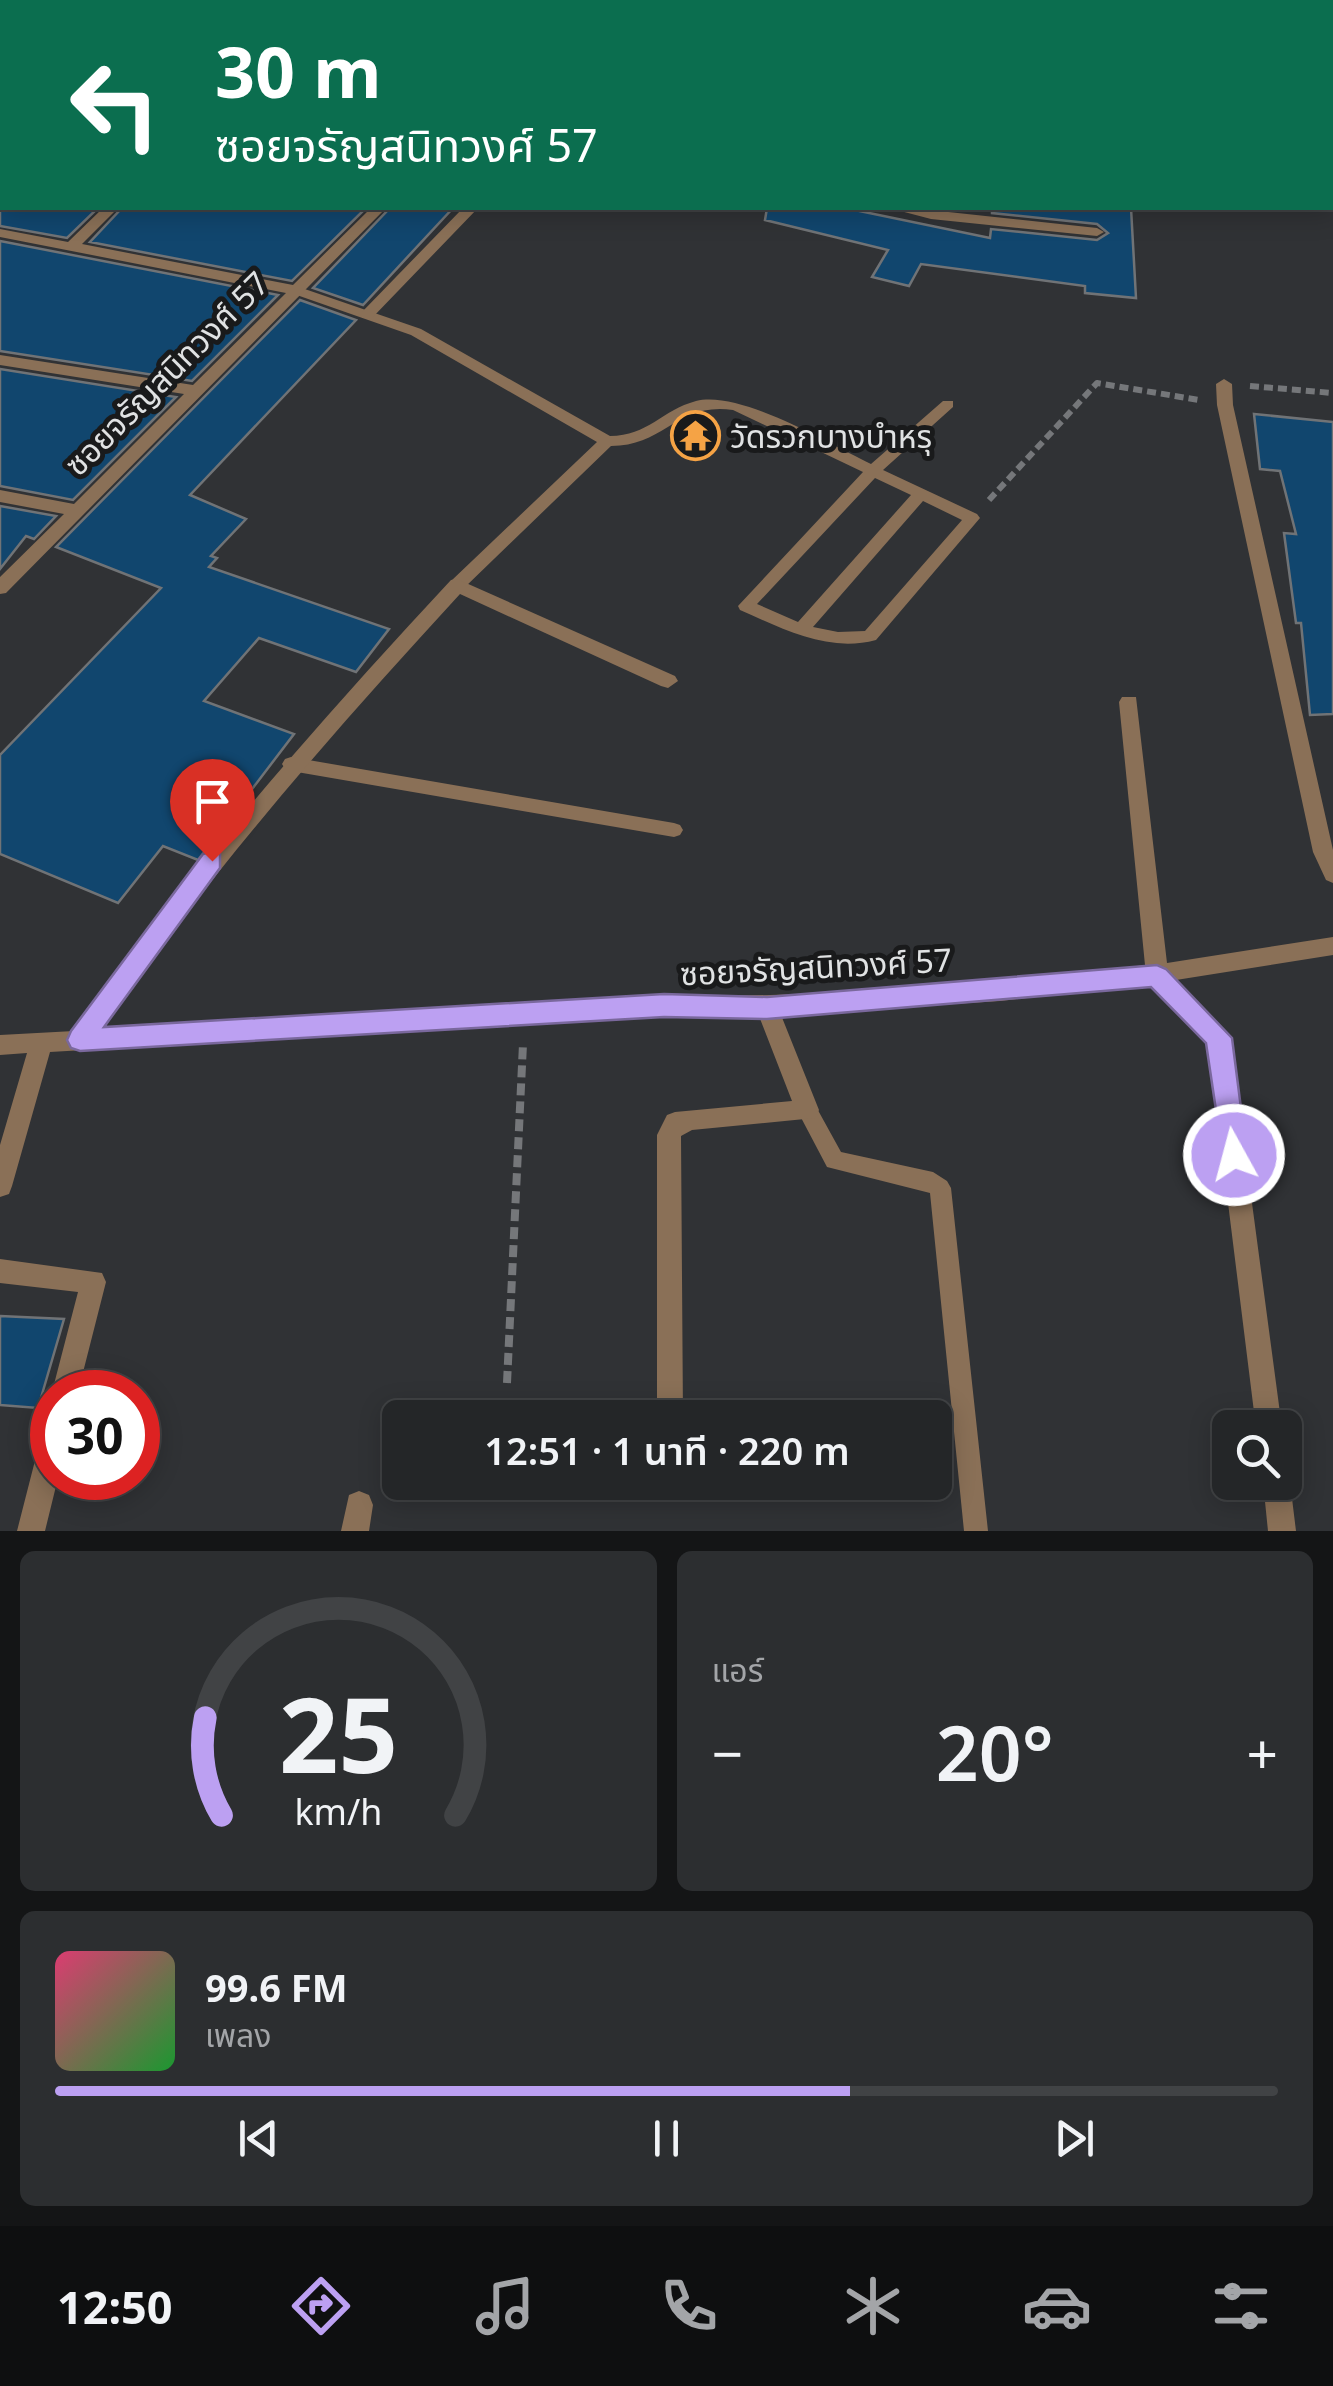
<!DOCTYPE html>
<html lang="th">
<head>
<meta charset="utf-8">
<style>
	:root { --surface:#242628; --page:#2c2e30; --text:#f1f3f6; --muted:#a3a5a8; --line:#414345; --accent:#bca0f2 }
	body { margin:0; font-family:"Noto Sans","Noto Sans Thai",sans-serif; background:var(--page); color:var(--text); height:100vh; display:flex; flex-direction:column; font-size:38px; white-space:nowrap }
	* { box-sizing:border-box; margin:0 }
	p { font-size:32px; color:var(--muted) }
	.icon { flex:none; width:55px; height:55px; fill:none; stroke:currentColor; stroke-width:2; stroke-linecap:round; stroke-linejoin:round }
	.map { position:relative; height:1531px; overflow:hidden }
	.side { display:flex; flex-direction:column; gap:20px; padding:20px; background:#141516; flex:1 }
	.side>* { flex:none }
	.hud { position:absolute; left:0px; top:0px; width:1335px; height:210px; box-shadow:0 5px 25px #0003,0 0 0 2px var(--line); background:#0b6e4f; color:#fff; overflow:hidden }
	.fabs { position:absolute; left:1212px; top:1410px; display:grid; gap:20px }
	.fabs a { display:grid; place-items:center; width:90px; height:90px; border-radius:15px; background:var(--surface); box-shadow:0 5px 25px #0003,0 0 0 2px var(--line); font-size:50px }
	.speed { position:absolute; left:30px; top:1370px; display:flex; gap:20px; font-size:50px; font-weight:700; text-align:center }
	.speed>* { display:grid; place-content:center; width:130px; height:130px; border-radius:50%; background:var(--surface); box-shadow:0 5px 25px #0003,0 0 0 2px var(--line); line-height:1 }
	.speed .limit { border:15px solid #d22; background:#fff; color:#111 }
	.pin { position:absolute; display:grid; place-items:center; width:85px; height:85px; color:#fff; margin:-102px -42px; border-radius:50% 50% 50% 0; rotate:-45deg; box-shadow:0 0 10px #0007 }
	.pin .icon { rotate:45deg }
	.me { position:absolute; width:110px; margin:-55px; rotate:353deg; stroke-linejoin:round; filter:drop-shadow(0 0 8px #0008) }
	.turn { display:flex; align-items:center; gap:35px; height:210px; padding:0 50px; font-size:45px }
	.turn .icon { width:130px; height:130px; stroke-width:2.5 }
	.turn b { display:block; font-size:70px; line-height:85px }
	.big { font-size:75px; font-weight:600; line-height:1.1 }
	.side .card { flex:1; display:flex; flex-direction:column; justify-content:center; gap:15px; min-width:0; padding:0 35px; border-radius:15px; background:var(--page) }
	.side .dial { align-items:center; gap:0 }
	.dial svg { height:260px; overflow:visible; fill:none; stroke:var(--line); stroke-width:7; stroke-linecap:round; text-anchor:middle }
	.dial text { fill:var(--text); stroke:none }
	.song { display:flex; align-items:center; gap:30px }
	.cover { width:120px; height:120px; border-radius:15px; background:linear-gradient(135deg,hsl(340 70% 55%),hsl(130 70% 35%)) }
	.played { height:10px; border-radius:5px; background:linear-gradient(90deg,var(--accent) 65%,var(--line) 65%) }
	.keys { display:flex; justify-content:space-around; direction:ltr }
	.heat { display:flex; justify-content:space-between; align-items:center; font-size:55px; direction:ltr }
	.side .tiles { flex:1; display:grid; gap:20px; grid-template-columns:1fr 1fr }
	.card:last-child { grid-column:span 2 }
	.trip { position:absolute; left:382px; top:1400px; width:570px; height:100px; border-radius:15px; background:var(--surface); box-shadow:0 5px 25px #0003,0 0 0 2px var(--line); font-weight:600; line-height:100px; text-align:center }
	.tab-bar { display:flex; height:160px; justify-content:space-around; align-items:center; background:#0e0f10; color:var(--muted) }
	.tab-bar .icon { width:70px; height:70px }
	.tab-bar .selected { color:var(--accent) }
	.tab-bar b { font-size:45px; color:var(--text) }
	.map>svg:first-child { display:block }
	.building { fill:#11466e; stroke:#707376; stroke-width:2.5 }
	.lines { fill:none; stroke-linecap:round; stroke-linejoin:round }
	.path-far1 { stroke:#75777a; stroke-width:6; stroke-dasharray:9 5; stroke-linecap:butt }
	.path { stroke:#75777a; stroke-width:8; stroke-dasharray:12 6; stroke-linecap:butt }
	.lane { fill:#8a7057; fill-rule:evenodd }
	.street { fill:#8a7057; fill-rule:evenodd }
	.route { fill:#bca0f2; stroke:#7a689d; stroke-width:2.5 }
	.labels { text-anchor:middle; dominant-baseline:central; stroke-width:10; stroke-linejoin:round; paint-order:stroke }
	.street-label { font-size:32px; fill:#e0e2e3; stroke:#191a1b }
	.poi-label { font-size:32px; fill:#e0e2e3; stroke:#191a1b; text-anchor:start }
</style>
</head>
<body>
<div class="map">
<svg width="1333" height="1531" viewBox="0 0 1333 1531">
	<rect width="100%" height="100%" fill="#303235"/>
	<path class="building" d="M 0,208 L 98,208 L 67,238 L 0,226 Z
		M 122,208 L 366,208 L 292,281 L 90,242 Z
		M 390,208 L 453,208 L 363,305 L 313,288 Z
		M 767,208 L 845,208 L 990,238 L 991,229 L 1097,240 L 1108,233 L 1097,224 L 992,213 L 992,208 L 1131,208 L 1136,298 L 1085,293 L 1085,286 L 921,264 L 909,286 L 872,277 L 888,250 L 765,220 Z
		M 0,241 L 278,295 L 192,381 L 0,351 Z
		M 300,300 L 356,320 L 190,495 L 246,519 L 211,556 L 217,558 L 209,567 L 389,629 L 356,672 L 259,638 L 204,701 L 294,734 L 198,860 L 163,846 L 118,903 L 0,854 L 0,755 L 161,588 L 56,547 Z
		M 0,369 L 176,397 L 73,500 L 0,486 Z
		M 1254,414 L 1333,422 L 1333,714 L 1310,715 L 1301,623 L 1296,623 L 1284,533 L 1296,534 L 1280,471 L 1260,469 Z
		M 0,506 L 56,516 L 34,539 L 26,536 L 0,569 Z
		M 0,1316 L 64,1319 L 38,1408 L 0,1405 Z"/>
	<g class="lines">
		<path class="path-far1" d="M 1250,386 L 1333,393
			M 989,500 L 1097,383 L 1199,400"/>
		<path class="path" d="M 507,1383 L 523,1044"/>
		<path class="lane" d="M 296,286 L 421,329 L 610,436 C 648,436 662,410 696,401 C 741,390 829,444 871,464 L 943,401 L 953,401 L 953,407 L 883,470 L 977,514 L 980,518 L 876,640 C 828,653 783,629 740,610 L 738,606 L 863,472 L 733,410 C 677,402 665,446 611,446 L 463,589 L 451,589 L 449,585 L 451,581 L 597,442 L 411,335 L 291,293 L 291,287 ZM 875,478 L 911,495 L 798,622 L 757,604 ZM 923,501 L 962,520 L 865,631 L 838,632 L 813,627 Z
			M 291,757 L 674,823 L 680,825 L 683,830 L 680,835 L 674,837 L 291,771 L 285,769 L 282,764 L 285,759 Z
			M 807,1101 L 814,1103 L 841,1152 L 933,1172 L 947,1181 L 951,1188 L 988,1531 L 964,1531 L 930,1193 L 827,1167 L 797,1110 L 800,1103 Z"/>
		<path class="street" d="M 807,0 L 819,0 L 819,2 L 807,2 Z
			M 955,0 L 967,0 L 967,2 L 955,2 Z
			M 0,87 L 2,88 L 2,96 L 0,95 Z
			M 103,208 L 118,208 L 82,244 L 293,285 L 371,208 L 386,208 L 6,593 L 0,594 L 0,577 L 64,514 L 0,502 L 0,490 L 74,504 L 184,394 L 0,365 L 0,355 L 193,385 L 286,293 L 0,237 L 0,229 L 68,242 Z
			M 463,208 L 478,208 L 372,318 L 362,318 L 362,312 Z
			M 889,208 L 939,208 L 939,211 L 1097,228 L 1104,232 L 1097,236 L 931,219 Z
			M 1224,379 L 1232,384 L 1233,405 L 1333,850 L 1333,883 L 1326,880 L 1313,852 L 1217,405 L 1216,384 Z
			M 457,579 L 675,676 L 678,681 L 668,688 L 661,686 L 460,594 C 332,733 209,874 101,1029 L 664,996 C 825,997 985,986 1145,965 L 1119,702 L 1122,697 L 1136,697 L 1167,963 L 1333,937 L 1333,955 L 1176,980 L 1230,1038 L 1282,1428 L 1256,1428 L 1208,1042 L 1150,984 L 1000,1001 L 781,1015 L 819,1110 L 815,1118 L 692,1130 L 681,1136 L 683,1418 L 657,1418 L 657,1135 L 667,1115 L 675,1112 L 792,1101 L 759,1016 L 664,1016 L 50,1052 L 12,1186 L 9,1194 L 0,1197 L 0,1145 L 27,1053 L 0,1055 L 0,1035 L 74,1031 C 188,871 317,724 451,580 Z
			M 0,1259 L 102,1273 L 106,1282 L 78,1392 L 52,1392 L 78,1292 L 0,1283 Z
			M 52,1432 L 52,1478 L 58,1478 L 45,1531 L 17,1531 L 39,1445 L 43,1436 Z
			M 1285,1472 L 1290,1482 L 1296,1531 L 1268,1531 L 1263,1482 L 1285,1482 Z
			M 359,1491 L 369,1495 L 373,1505 L 369,1531 L 341,1531 L 349,1495 Z"/>
	</g>
	<path class="route" d="M 212,851 L 220,854 L 220,868 L 104,1027 L 664,994 L 767,997 L 1157,965 L 1166,969 L 1232,1038 L 1247,1155 L 1243,1164 L 1234,1168 L 1224,1164 L 1206,1043 L 1151,987 L 767,1019 L 664,1017 L 80,1051 L 71,1048 L 67,1040 L 71,1031 L 203,854 Z"/>
	<defs>
		<symbol id="temple-ring" viewBox="-11 -11 22 22"><circle r="9.5" fill="#191a1b" stroke="#f5a345" stroke-width="1.5"/><path d="M0-6L5-2H3V0L6.5 2.5H4V6H1.5V3h-3V6H-4V2.5H-6.5L-3 0V-2H-5Z" fill="#f5a345"/></symbol>
	</defs>
	<g fill-rule="evenodd">
		<use href="#temple-ring" x="668" y="408" width="55" height="55"/>
	</g>
	<g class="labels">
		<g class="street-label">
			<text transform="translate(166 373) rotate(-45)">ซอยจรัญสนิทวงศ์ 57</text>
			<text transform="translate(816 966) rotate(-3)">ซอยจรัญสนิทวงศ์ 57</text>
		</g>
		<g class="poi-label">
			<text x="730" y="435">วัดรวกบางบำหรุ</text>
		</g>
	</g>
</svg>
<div class="fabs">
<a><svg class="icon" aria-label="search" viewBox="0 0 24 24"><circle cx="10" cy="10" r="6"/><path d="M15 15l6 6"/></svg></a>
</div>
<div class="speed"><div class="limit">30</div></div>
<div class="pin" style="left:212px;top:861px;background:#d93025"><svg class="icon" aria-label="arrive" viewBox="0 0 24 24"><path d="M6 21V4h12l-3 4 3 4H6"/></svg></div>
<svg class="me" style="left:1234px;top:1155px" viewBox="-20 -20 40 40"><circle r="17" fill="#bca0f2" stroke="#fff" stroke-width="3"/><path d="M0-11L8 9 0 5-8 9z" fill="#fff"/></svg>
<div class="trip">12:51 · 1 นาที · 220 m</div>
<div class="hud">
<div class="turn"><svg class="icon" aria-label="left" viewBox="0 0 24 24"><path d="M17 20v-9H6M10 6l-5 5 5 5"/></svg><div><b>30 m</b>ซอยจรัญสนิทวงศ์ 57</div></div>
</div>
</div>
<section class="side">
<div class="tiles">
<div class="card dial"><svg viewBox="0 0 100 80">
<path d="M14 69A42 42 0 1 1 86 69"/>
<path d="M14 69A42 42 0 0 1 9 39" stroke="#bca0f2"/>
<text x="50" y="56" font-size="32" font-weight="700">25</text>
<text x="50" y="72" font-size="11">km/h</text>
</svg></div>
<div class="card"><p>แอร์</p>
<div class="heat"><a>−</a><b class="big">20°</b><a>+</a></div>
</div>
<div class="card">
<div class="song"><i class="cover"></i><div><b>99.6 FM</b><p>เพลง</p></div></div>
<div class="played"></div>
<div class="keys"><svg class="icon" aria-label="previous" viewBox="0 0 24 24"><path d="M18 5L8 12l10 7zM5 5v14"/></svg><svg class="icon" aria-label="pause" viewBox="0 0 24 24"><path d="M8 5v14M16 5v14"/></svg><svg class="icon" aria-label="next" viewBox="0 0 24 24"><path d="M6 5l10 7-10 7zM19 5v14"/></svg></div>
</div>
</div>
</section>
<nav class="tab-bar">
<b>12:50</b>
<svg class="icon selected" aria-label="directions" viewBox="0 0 24 24"><path d="M12 3l9 9-9 9-9-9zM9 14v-3h6M13 9l2 2-2 2"/></svg>
<svg class="icon" aria-label="music" viewBox="0 0 24 24"><path d="M9 18V5l10-2v13"/><circle cx="6" cy="18" r="3"/><circle cx="16" cy="16" r="3"/></svg>
<svg class="icon" aria-label="phone" viewBox="0 0 24 24"><path d="M5 4h4l2 5-3 2q2 4 5 5l2-3 5 2v4C11 20 4 13 5 4z"/></svg>
<svg class="icon" aria-label="climate" viewBox="0 0 24 24"><path d="M12 3v18M4 7l16 10M4 17L20 7"/></svg>
<svg class="icon" aria-label="car" viewBox="0 0 24 24"><path d="M5 17H2v-5l4-1 3-4h7l3 4 3 1v5h-3M9 17h6M6 11h13"/><circle cx="7" cy="17" r="2"/><circle cx="17" cy="17" r="2"/></svg>
<svg class="icon" aria-label="filters" viewBox="0 0 24 24"><path d="M4 7h16M4 17h16"/><circle cx="9" cy="7" r="2"/><circle cx="15" cy="17" r="2"/></svg>
</nav>
</body>
</html>
